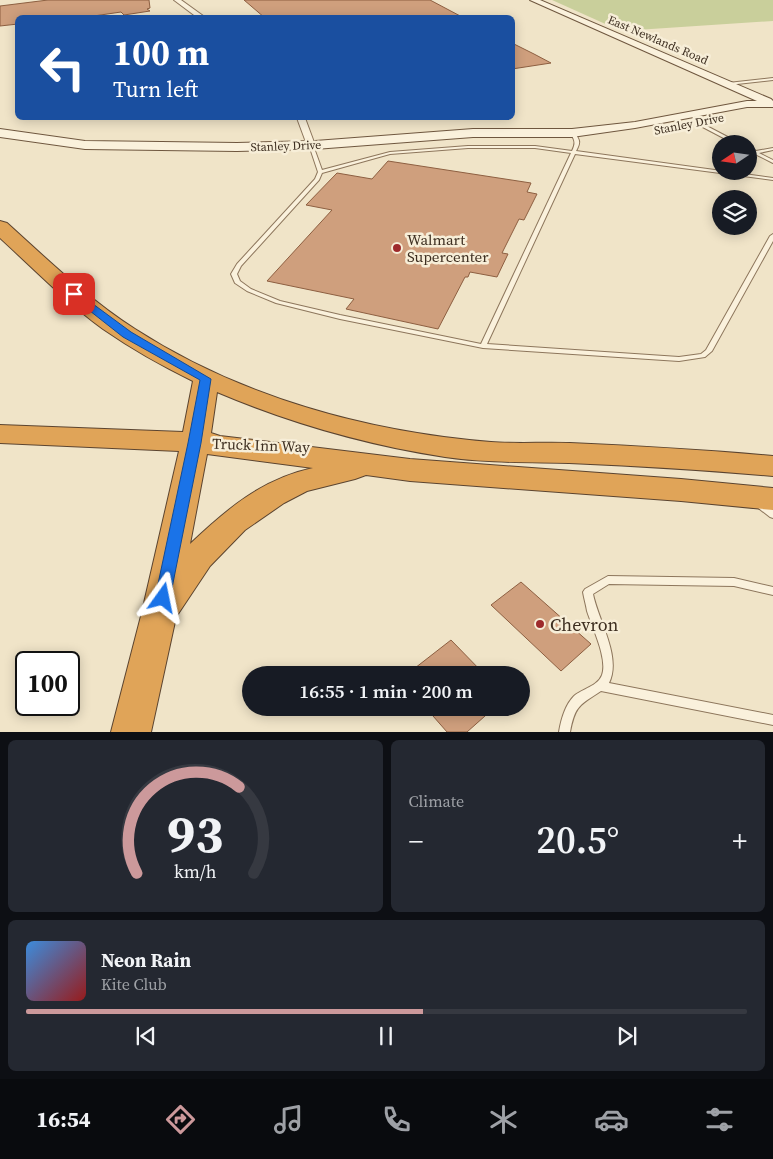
<!DOCTYPE html>
<html lang="en">
<head>
<meta charset="utf-8">
<style>
	:root { --surface:#171b24; --page:#242831; --text:#f1f3f6; --muted:#9ea1a6; --line:#363941; --accent:#cc999b }
	body { margin:0; font-family:"Source Serif 4",serif; background:var(--page); color:var(--text); height:100vh; display:flex; flex-direction:column; font-size:19px; white-space:nowrap }
	* { box-sizing:border-box; margin:0 }
	p { font-size:16px; color:var(--muted) }
	.icon { flex:none; width:28px; height:28px; fill:none; stroke:currentColor; stroke-width:2; stroke-linecap:round; stroke-linejoin:round }
	.map { position:relative; height:732px; overflow:hidden }
	.sheet { display:flex; flex-direction:column; gap:8px; padding:8px; background:#0d0f14; flex:1 }
	.sheet>* { flex:none }
	.top-card { position:absolute; left:15px; top:15px; width:500px; height:105px; border-radius:8px; box-shadow:0 2px 12px #0003; background:#1a4fa0; color:#fff; overflow:hidden }
	.needle { width:32px; rotate:257deg }
	.fabs { position:absolute; left:712px; top:135px; display:grid; gap:10px }
	.fabs a { display:grid; place-items:center; width:45px; height:45px; border-radius:50%; background:var(--surface); box-shadow:0 2px 12px #0003; font-size:25px }
	.speed { position:absolute; left:15px; top:651px; display:flex; gap:10px; font-size:25px; font-weight:700; text-align:center }
	.speed>* { display:grid; place-content:center; width:65px; height:65px; border-radius:50%; background:var(--surface); box-shadow:0 2px 12px #0003; line-height:1 }
	.speed .limit { border:2px solid #111; border-radius:8px; background:#fff; color:#111 }
	.pin { position:absolute; display:grid; place-items:center; width:42px; height:42px; color:#fff; margin:-21px; border-radius:10px; box-shadow:0 2px 8px #0006 }
	.me { position:absolute; width:55px; margin:-28px; rotate:12deg; stroke-linejoin:round; filter:drop-shadow(0 0 4px #0008) }
	.turn { display:flex; align-items:center; gap:18px; height:105px; padding:0 15px; font-size:22px }
	.turn .icon { width:65px; height:65px; stroke-width:2.5 }
	.turn b { display:block; font-size:35px; line-height:42px }
	.big { font-size:38px; font-weight:600; line-height:1.1 }
	.sheet .tile { flex:1; display:flex; flex-direction:column; justify-content:center; gap:8px; min-width:0; padding:0 18px; border-radius:8px; background:var(--page) }
	.sheet .dial { align-items:center; gap:0 }
	.dial svg { height:130px; overflow:visible; fill:none; stroke:var(--line); stroke-width:7; stroke-linecap:round; text-anchor:middle }
	.dial text { fill:var(--text); stroke:none }
	.song { display:flex; align-items:center; gap:15px }
	.cover { width:60px; height:60px; border-radius:8px; background:linear-gradient(135deg,hsl(210 70% 55%),hsl(0 70% 35%)) }
	.played { height:5px; border-radius:2px; background:linear-gradient(90deg,var(--accent) 55%,var(--line) 55%) }
	.keys { display:flex; justify-content:space-around; direction:ltr }
	.heat { display:flex; justify-content:space-between; align-items:center; font-size:28px; direction:ltr }
	.sheet .tiles { flex:1; display:grid; gap:8px; grid-template-columns:1fr 1fr }
	.tile:last-child { grid-column:span 2 }
	.trip { position:absolute; left:242px; top:666px; width:288px; height:50px; border-radius:25px; background:var(--surface); box-shadow:0 2px 12px #0003; font-weight:600; line-height:50px; text-align:center }
	.dock { display:flex; height:80px; justify-content:space-around; align-items:center; background:#090b0e; color:var(--muted) }
	.dock .icon { width:35px; height:35px }
	.dock .current { color:var(--accent) }
	.dock b { font-size:22px; color:var(--text) }
	.map>svg:first-child { display:block }
	.green { fill:#c9cf9b }
	.building { fill:#cf9f7d; stroke:#8d5f41 }
	.lines { fill:none; stroke-linecap:round; stroke-linejoin:round }
	.lane-casing { stroke:#8d765c; stroke-width:2 }
	.street-casing { stroke:#8d765c; stroke-width:2 }
	.secondary-casing { stroke:#6f573f; stroke-width:2 }
	.highway-casing { stroke:#5b4430; stroke-width:2 }
	.lane { fill:#faf1dc; fill-rule:evenodd }
	.street { fill:#faf1dc; fill-rule:evenodd }
	.secondary { fill:#faf1dc; fill-rule:evenodd }
	.highway { fill:#e0a458; fill-rule:evenodd }
	.route { fill:#1a73e8; stroke:#114b97 }
	.poi-dot { fill:#9e2a2b; stroke:#f7eed8; stroke-width:2 }
	.labels { text-anchor:middle; dominant-baseline:central; stroke-width:5; stroke-linejoin:round; paint-order:stroke }
	.far-street-label { font-size:12px; fill:#3d2e20; stroke:#f7eed8 }
	.poi-label { font-size:15px; fill:#3d2e20; stroke:#f7eed8; text-anchor:start }
	.street-label { font-size:15px; fill:#3d2e20; stroke:#f7eed8 }
	.near-poi-label { font-size:18px; fill:#3d2e20; stroke:#f7eed8; text-anchor:start }
</style>
</head>
<body>
<div class="map">
<svg width="773" height="732" viewBox="0 0 773 732">
	<rect width="100%" height="100%" fill="#f0e4c8"/>
	<path class="green" d="M 552,0 L 773,0 L 773,21 L 621,31 Z"/>
	<path class="building" d="M 48,0 L 149,0 L 150,8 L 147,9 L 150,11 L 124,15 L 121,12 L 80,18 L 18,18 L 18,24 L 0,26 L 0,6 Z
		M 244,0 L 430,0 L 464,18 L 265,18 Z
		M 512,43 L 534,54 L 551,63 L 512,69 Z
		M 388,161 L 531,183 L 527,192 L 537,194 L 524,220 L 519,219 L 502,253 L 508,254 L 497,277 L 470,272 L 468,277 L 465,277 L 438,329 L 346,309 L 354,299 L 267,281 L 332,210 L 306,205 L 337,173 L 372,179 Z
		M 521,582 L 591,644 L 561,671 L 491,605 Z
		M 451,640 L 485,675 L 406,675 Z
		M 426,708 L 494,708 L 467,732 L 447,732 Z"/>
	<g class="lines">
		<defs>
			<path id="lane" d="M 773,78 L 773,80 L 728,85 L 726,84 L 728,83 Z
				M 697,122 L 699,122 L 741,144 L 735,144 L 697,124 Z
				M 570,132 L 574,132 C 580,140 581,142 576,151 L 773,178 L 773,180 L 575,154 L 487,344 L 679,357 L 701,354 L 706,350 L 770,236 L 773,234 L 773,241 L 712,351 L 705,357 L 679,361 L 483,348 L 340,319 L 276,303 L 247,291 L 235,283 L 231,274 L 237,264 L 315,179 L 318,172 L 309,145 L 309,144 L 313,145 L 322,170 L 390,152 L 468,146 L 535,146 L 572,151 C 576,143 575,140 570,133 ZM 468,148 L 535,148 L 571,153 L 481,344 L 340,315 L 280,301 L 251,289 L 240,281 L 237,274 L 241,266 L 319,180 L 322,173 L 390,154 Z
				M 749,148 L 756,151 L 773,148 L 773,150 L 759,153 L 773,160 L 773,163 L 749,151 Z
				M 760,502 L 763,503 L 773,510 L 773,518 L 770,517 L 757,507 L 756,505 L 757,503 Z
				M 608,576 L 734,578 L 773,587 L 773,595 L 734,586 L 609,584 L 593,594 C 598,620 622,657 609,683 L 773,715 L 773,725 L 601,691 C 580,705 575,705 570,732 L 559,732 C 561,720 565,705 574,696 C 582,689 598,686 602,675 C 608,659 592,627 587,611 C 586,605 584,598 583,592 L 585,589 Z"/>
			<path id="street" d="M 174,0 L 181,0 L 206,18 L 198,18 Z
				M 297,118 L 305,118 L 315,145 L 314,147 L 311,148 L 307,145 Z"/>
			<path id="secondary" d="M 530,0 L 540,0 L 771,99 L 773,101 L 773,107 L 747,107 L 635,128 L 572,137 L 473,137 L 315,149 L 237,151 L 85,149 L 0,137 L 0,129 L 85,141 L 237,143 L 315,141 L 473,129 L 572,129 L 635,122 L 747,101 L 757,101 Z"/>
			<path id="highway" d="M 0,221 L 7,223 C 48,260 88,299 135,329 C 240,397 367,432 491,442 C 517,444 544,442 570,443 C 638,446 705,450 773,456 L 773,476 C 705,470 637,466 569,463 C 528,462 487,463 445,457 C 367,445 290,423 217,392 L 211,433 L 220,436 L 410,459 L 681,479 L 773,488 L 773,510 L 681,501 L 410,481 L 366,475 L 355,479 L 307,491 L 284,503 L 245,530 L 210,566 L 176,617 L 151,732 L 111,732 L 141,616 L 179,451 L 0,443 L 0,425 L 183,432 L 193,381 C 162,366 132,349 103,329 C 66,302 34,269 0,238 ZM 207,454 L 313,468 C 262,479 227,509 190,544 Z"/>
		</defs>
		<use href="#lane" class="lane-casing"/>
		<use href="#street" class="street-casing"/>
		<use href="#secondary" class="secondary-casing"/>
		<use href="#highway" class="highway-casing"/>
		<use href="#lane" class="lane"/>
		<use href="#street" class="street"/>
		<use href="#secondary" class="secondary"/>
		<use href="#highway" class="highway"/>
	</g>
	<path class="route" d="M 74,290 L 131,332 L 211,379 L 201,443 L 170,598 L 168,603 L 163,605 L 157,603 L 155,598 L 188,443 L 200,380 L 123,337 L 71,296 L 69,294 Z"/>
	<g class="poi-dot">
		<circle cx="397" cy="248" r="5"/>
		<circle cx="540" cy="624" r="5"/>
	</g>
	<g class="labels">
		<g class="far-street-label">
			<text transform="translate(658 40) rotate(23)">East Newlands Road</text>
			<text transform="translate(689 124) rotate(-11)">Stanley Drive</text>
			<text transform="translate(286 146) rotate(-2)">Stanley Drive</text>
		</g>
		<g class="poi-label">
			<text x="407" y="239">Walmart<tspan x="407" dy="17">Supercenter</tspan></text>
		</g>
		<g class="street-label">
			<text transform="translate(261 445) rotate(2)">Truck Inn Way</text>
		</g>
		<g class="near-poi-label">
			<text x="550" y="624">Chevron</text>
		</g>
	</g>
</svg>
<div class="fabs">
<a><svg class="needle" viewBox="-14 -14 28 28"><path d="M0-13l5 13h-10z" fill="#e53935"/><path d="M0 13l5-13h-10z" fill="#9ea1a6"/></svg></a>
<a><svg class="icon" aria-label="layers" viewBox="0 0 24 24"><path d="M12 4l9 5-9 5-9-5zM3 14l9 5 9-5"/></svg></a>
</div>
<div class="speed"><div class="limit">100</div></div>
<div class="pin" style="left:74px;top:294px;background:#d93025"><svg class="icon" aria-label="arrive" viewBox="0 0 24 24"><path d="M6 21V4h12l-3 4 3 4H6"/></svg></div>
<svg class="me" style="left:163px;top:598px" viewBox="-20 -20 40 40"><path d="M0-17L14 15 0 8-14 15z" fill="#1a73e8" stroke="#fff" stroke-width="4"/></svg>
<div class="trip">16:55 · 1 min · 200 m</div>
<div class="top-card">
<div class="turn"><svg class="icon" aria-label="left" viewBox="0 0 24 24"><path d="M17 20v-9H6M10 6l-5 5 5 5"/></svg><div><b>100 m</b>Turn left</div></div>
</div>
</div>
<section class="sheet">
<div class="tiles">
<div class="tile dial"><svg viewBox="0 0 100 80">
<path d="M14 69A42 42 0 1 1 86 69"/>
<path d="M14 69A42 42 0 0 1 77 16" stroke="#cc999b"/>
<text x="50" y="56" font-size="32" font-weight="700">93</text>
<text x="50" y="72" font-size="11">km/h</text>
</svg></div>
<div class="tile"><p>Climate</p>
<div class="heat"><a>−</a><b class="big">20.5°</b><a>+</a></div>
</div>
<div class="tile">
<div class="song"><i class="cover"></i><div><b>Neon Rain</b><p>Kite Club</p></div></div>
<div class="played"></div>
<div class="keys"><svg class="icon" aria-label="previous" viewBox="0 0 24 24"><path d="M18 5L8 12l10 7zM5 5v14"/></svg><svg class="icon" aria-label="pause" viewBox="0 0 24 24"><path d="M8 5v14M16 5v14"/></svg><svg class="icon" aria-label="next" viewBox="0 0 24 24"><path d="M6 5l10 7-10 7zM19 5v14"/></svg></div>
</div>
</div>
</section>
<nav class="dock">
<b>16:54</b>
<svg class="icon current" aria-label="directions" viewBox="0 0 24 24"><path d="M12 3l9 9-9 9-9-9zM9 14v-3h6M13 9l2 2-2 2"/></svg>
<svg class="icon" aria-label="music" viewBox="0 0 24 24"><path d="M9 18V5l10-2v13"/><circle cx="6" cy="18" r="3"/><circle cx="16" cy="16" r="3"/></svg>
<svg class="icon" aria-label="phone" viewBox="0 0 24 24"><path d="M5 4h4l2 5-3 2q2 4 5 5l2-3 5 2v4C11 20 4 13 5 4z"/></svg>
<svg class="icon" aria-label="climate" viewBox="0 0 24 24"><path d="M12 3v18M4 7l16 10M4 17L20 7"/></svg>
<svg class="icon" aria-label="car" viewBox="0 0 24 24"><path d="M5 17H2v-5l4-1 3-4h7l3 4 3 1v5h-3M9 17h6M6 11h13"/><circle cx="7" cy="17" r="2"/><circle cx="17" cy="17" r="2"/></svg>
<svg class="icon" aria-label="filters" viewBox="0 0 24 24"><path d="M4 7h16M4 17h16"/><circle cx="9" cy="7" r="2"/><circle cx="15" cy="17" r="2"/></svg>
</nav>
</body>
</html>
